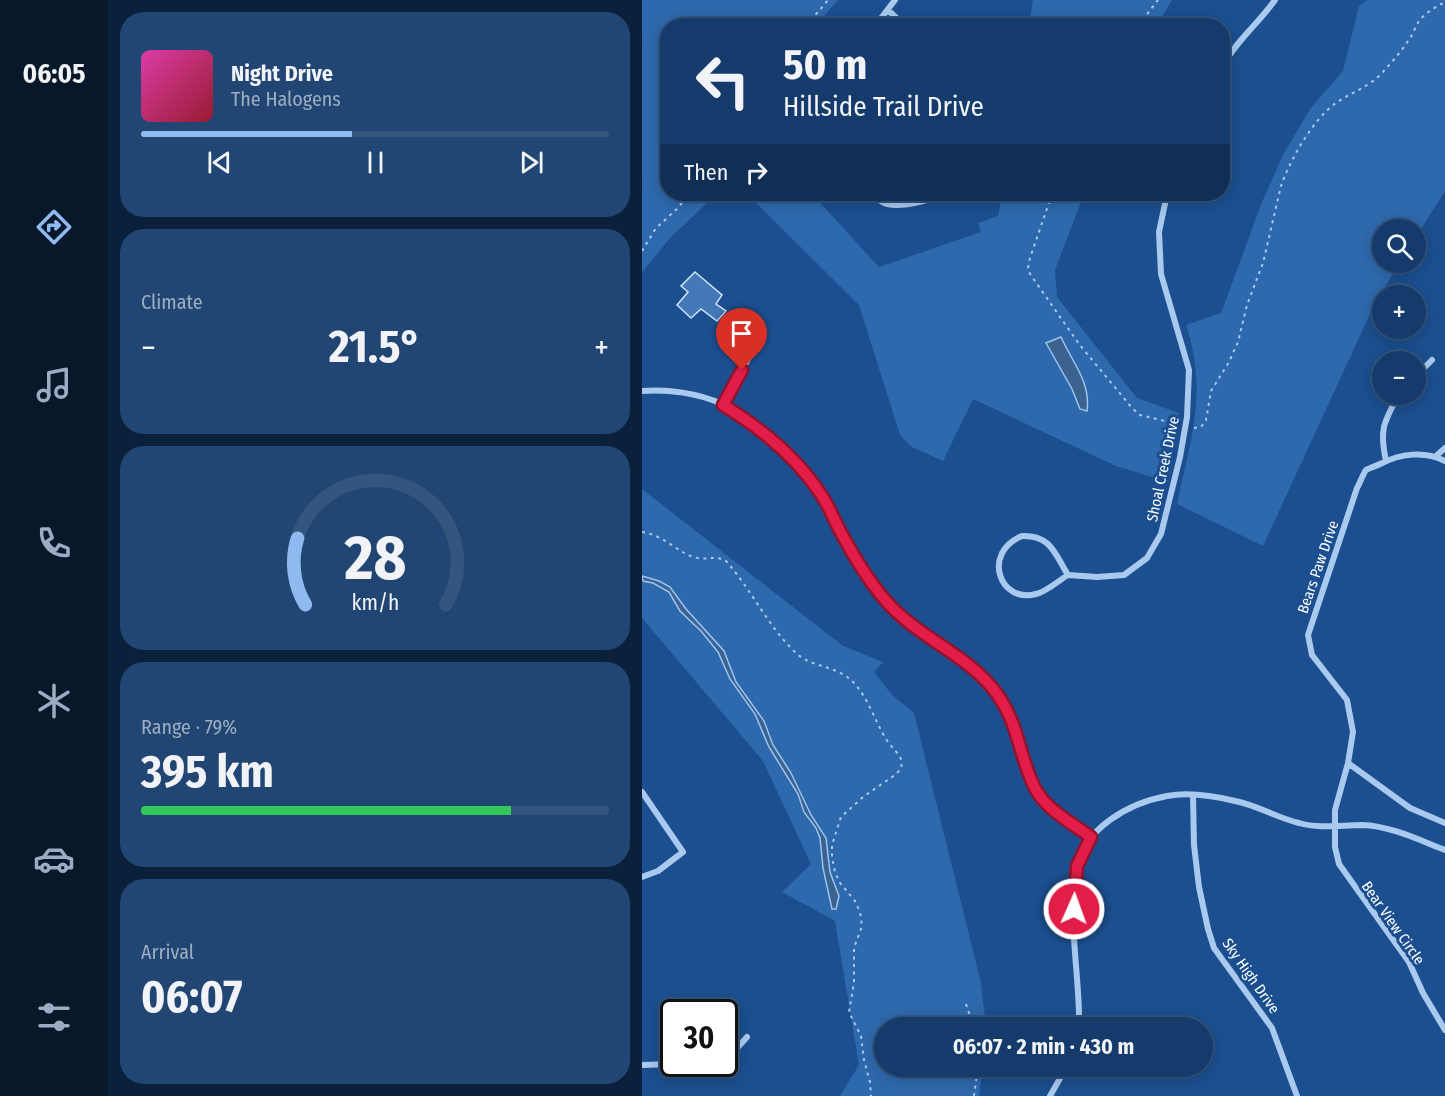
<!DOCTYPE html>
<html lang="en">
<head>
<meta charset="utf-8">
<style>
	:root { --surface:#143b6b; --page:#214673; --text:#f1f3f6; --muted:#9dadc1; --line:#33557e; --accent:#90b9f0 }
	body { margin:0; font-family:"Fira Sans Condensed",sans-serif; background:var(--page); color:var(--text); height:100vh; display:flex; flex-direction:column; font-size:22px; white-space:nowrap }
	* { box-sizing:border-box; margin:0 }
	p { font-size:20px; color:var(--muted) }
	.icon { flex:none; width:33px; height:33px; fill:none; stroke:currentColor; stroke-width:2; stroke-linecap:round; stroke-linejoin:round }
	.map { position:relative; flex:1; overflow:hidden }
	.details { display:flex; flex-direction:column; gap:12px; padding:12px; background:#0b203b; width:534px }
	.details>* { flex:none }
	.hud { position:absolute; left:18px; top:18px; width:570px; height:183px; border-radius:24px; box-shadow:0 3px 15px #0003,0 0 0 2px var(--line); background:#143b6b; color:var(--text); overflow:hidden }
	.tools { position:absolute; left:730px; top:219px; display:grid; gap:12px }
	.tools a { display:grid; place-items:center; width:54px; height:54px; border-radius:50%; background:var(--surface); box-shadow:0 3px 15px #0003,0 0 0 2px var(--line); font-size:30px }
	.speed { position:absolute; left:18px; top:999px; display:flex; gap:12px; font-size:30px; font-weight:700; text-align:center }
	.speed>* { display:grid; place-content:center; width:78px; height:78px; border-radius:50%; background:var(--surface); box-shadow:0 3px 15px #0003,0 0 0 2px var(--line); line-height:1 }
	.speed .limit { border:3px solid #111; border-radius:9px; background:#fff; color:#111 }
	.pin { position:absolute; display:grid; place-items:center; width:51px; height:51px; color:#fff; margin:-62px -26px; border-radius:50% 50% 50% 0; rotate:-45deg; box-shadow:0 0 6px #0007 }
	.pin .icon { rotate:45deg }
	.me { position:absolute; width:66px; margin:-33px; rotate:2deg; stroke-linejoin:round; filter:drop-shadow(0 0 4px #0008) }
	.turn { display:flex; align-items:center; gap:21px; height:126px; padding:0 24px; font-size:27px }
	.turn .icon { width:78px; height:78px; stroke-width:2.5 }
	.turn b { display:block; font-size:42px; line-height:51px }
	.then { display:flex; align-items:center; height:57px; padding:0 24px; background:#0003; gap:12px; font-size:22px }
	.big { font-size:45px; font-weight:700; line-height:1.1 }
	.details .widget { flex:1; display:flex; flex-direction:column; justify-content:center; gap:9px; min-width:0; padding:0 21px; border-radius:24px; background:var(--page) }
	.details .dial { align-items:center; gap:0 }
	.dial svg { height:156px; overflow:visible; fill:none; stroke:var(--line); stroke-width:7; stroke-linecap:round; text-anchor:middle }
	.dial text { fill:var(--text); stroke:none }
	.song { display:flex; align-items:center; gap:18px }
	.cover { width:72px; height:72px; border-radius:9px; background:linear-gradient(135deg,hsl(320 70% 55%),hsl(350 70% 35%)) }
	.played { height:6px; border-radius:3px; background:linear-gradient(90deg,var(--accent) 45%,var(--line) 45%) }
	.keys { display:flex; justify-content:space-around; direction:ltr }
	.heat { display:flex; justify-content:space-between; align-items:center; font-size:33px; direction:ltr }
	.charge { height:9px; border-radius:4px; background:linear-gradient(90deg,#34c759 79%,var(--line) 0) }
	.trip { position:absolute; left:232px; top:1017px; width:339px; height:60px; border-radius:30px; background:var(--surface); box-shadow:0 3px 15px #0003,0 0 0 2px var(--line); font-weight:700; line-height:60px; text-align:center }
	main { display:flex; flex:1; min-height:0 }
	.tab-bar { display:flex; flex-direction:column; width:108px; justify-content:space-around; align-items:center; background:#08182b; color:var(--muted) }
	.tab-bar .icon { width:42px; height:42px }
	.tab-bar .current { color:var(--accent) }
	.tab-bar b { font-size:27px; color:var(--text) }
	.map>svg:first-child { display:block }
	.green { fill:#2e69ad }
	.water { fill:#3c6290; stroke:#9cc4f0; stroke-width:1.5 }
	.building { fill:#4478b7; stroke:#cfe3fa; stroke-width:1.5 }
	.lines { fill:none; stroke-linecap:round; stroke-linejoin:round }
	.path { stroke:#a9c9ee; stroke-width:2; stroke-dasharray:3 4.5; stroke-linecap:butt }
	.street { stroke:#a9c9ee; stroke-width:6 }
	.route-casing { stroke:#92132f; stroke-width:15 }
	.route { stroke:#e11d48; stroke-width:10 }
	.labels { text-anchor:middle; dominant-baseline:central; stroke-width:6; stroke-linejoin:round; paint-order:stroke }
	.street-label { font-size:15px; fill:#fff; stroke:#1b4f8f }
</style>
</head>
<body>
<main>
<nav class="tab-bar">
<b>06:05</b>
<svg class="icon current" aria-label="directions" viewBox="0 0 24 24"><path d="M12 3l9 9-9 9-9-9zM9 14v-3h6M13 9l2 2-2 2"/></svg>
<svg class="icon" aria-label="music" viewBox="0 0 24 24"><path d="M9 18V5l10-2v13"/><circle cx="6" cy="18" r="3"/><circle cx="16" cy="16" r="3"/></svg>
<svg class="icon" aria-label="phone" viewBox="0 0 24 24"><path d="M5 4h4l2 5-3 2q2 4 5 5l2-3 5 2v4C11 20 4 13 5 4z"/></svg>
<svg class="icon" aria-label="climate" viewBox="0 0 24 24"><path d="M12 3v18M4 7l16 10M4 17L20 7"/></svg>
<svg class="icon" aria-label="car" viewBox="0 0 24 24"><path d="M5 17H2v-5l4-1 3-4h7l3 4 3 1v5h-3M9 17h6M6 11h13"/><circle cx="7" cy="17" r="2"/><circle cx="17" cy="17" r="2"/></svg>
<svg class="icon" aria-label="filters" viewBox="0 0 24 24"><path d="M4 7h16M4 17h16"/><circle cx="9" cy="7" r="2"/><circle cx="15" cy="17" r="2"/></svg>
</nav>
<section class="details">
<div class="widget">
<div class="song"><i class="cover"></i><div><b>Night Drive</b><p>The Halogens</p></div></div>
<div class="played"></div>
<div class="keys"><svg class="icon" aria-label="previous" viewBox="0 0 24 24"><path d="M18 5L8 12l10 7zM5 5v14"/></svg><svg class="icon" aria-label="pause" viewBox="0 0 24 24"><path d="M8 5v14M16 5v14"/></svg><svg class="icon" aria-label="next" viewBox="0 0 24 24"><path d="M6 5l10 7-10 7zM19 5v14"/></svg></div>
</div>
<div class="widget"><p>Climate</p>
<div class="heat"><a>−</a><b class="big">21.5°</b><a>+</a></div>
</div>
<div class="widget dial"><svg viewBox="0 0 100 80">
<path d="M14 69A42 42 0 1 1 86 69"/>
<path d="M14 69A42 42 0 0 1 10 35" stroke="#90b9f0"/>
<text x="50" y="56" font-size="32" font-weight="700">28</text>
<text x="50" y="72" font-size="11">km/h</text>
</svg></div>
<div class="widget"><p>Range · 79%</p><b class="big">395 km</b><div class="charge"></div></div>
<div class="widget"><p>Arrival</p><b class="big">06:07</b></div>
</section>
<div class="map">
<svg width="803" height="1096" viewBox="0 0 803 1096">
	<rect width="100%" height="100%" fill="#1b4f8f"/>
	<path class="green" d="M 0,0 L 196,0 L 174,25 L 26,26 L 26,194 L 75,194 L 29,237 L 0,272 Z
		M 391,0 L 530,0 L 515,25 L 387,25 Z
		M 725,0 L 803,0 L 803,191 L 774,237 L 774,230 L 741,230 L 741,262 L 758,263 L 735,299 L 621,546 L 535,504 C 549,439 566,392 544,325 L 579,313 L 620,202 L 642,153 L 668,109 L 701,71 L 717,6 Z
		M 105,194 L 170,194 L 237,267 L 339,232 L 336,223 L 356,216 L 360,194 L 442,194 L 413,270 L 415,297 L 495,398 L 537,413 L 523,481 L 474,466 L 331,399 L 301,461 L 270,447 L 258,435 L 217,305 Z
		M 0,489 L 201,646 L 241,662 L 232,672 L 251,696 L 272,713 L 339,983 L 344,1027 L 243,1028 L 243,1066 L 341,1067 L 337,1096 L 198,1096 L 217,1065 L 193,921 L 140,892 L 169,864 L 121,761 L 0,618 Z"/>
	<path class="water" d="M 419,337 C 430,362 449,382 445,411 L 438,409 L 430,389 L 404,343 Z
		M 0,576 L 17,581 L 28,587 L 44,609 L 82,651 L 94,682 L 122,721 L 131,745 L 149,773 L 169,815 L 184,838 L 188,872 L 197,896 L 194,909 L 190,909 L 181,868 L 178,838 L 174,828 L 162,812 L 156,794 L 127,747 L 113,714 L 88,679 L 76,652 L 59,631 L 38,611 L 27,592 L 11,583 L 1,581 Z"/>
	<path class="building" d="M 53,272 L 80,295 L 74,304 L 84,311 L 75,321 L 59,309 L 49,318 L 35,305 L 46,292 L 39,286 Z"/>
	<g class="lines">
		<path class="path" d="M 164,26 L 186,0
			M 496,26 L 516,0
			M 410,194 L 388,258 L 386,268 L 388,274 L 437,344 L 490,408 L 498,415 L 535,424
			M 0,251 L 14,228 L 35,209 L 47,194
			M 552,428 L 559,427 L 564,420 L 569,391 L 587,362 L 596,342 L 605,305 L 621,263 L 639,186 C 648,160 671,119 694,103 C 710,92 727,87 740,73 C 749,63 759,52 766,41 C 771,35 773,27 777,21 C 784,12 794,7 803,2
			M 0,532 C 23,535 39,556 56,558 C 67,560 72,555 84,561 C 109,589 125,625 153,652 C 167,666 186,665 202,675 C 223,687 232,720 244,739 C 249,747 256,752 260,761 L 259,769 L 253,775 L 221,797 L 199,817 L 190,845 L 190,857 L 193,872 L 198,883 L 213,901 L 218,912 L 220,926 L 212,948 L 212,983 L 207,1012 L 219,1036 L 222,1060 L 228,1082 L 229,1096
			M 324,1004 L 332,1028
			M 332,1096 L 336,1066"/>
		<path class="street" d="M 246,10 L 263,26
			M 233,26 L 253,0
			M 580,67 C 594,41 616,24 633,0
			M 228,194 C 233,197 239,202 245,204 C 261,207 284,202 299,194
			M 774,376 L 790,360
			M 0,391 C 26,389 56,393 80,404 C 114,420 156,461 177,492 C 184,502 189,514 195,524 C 209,551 223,578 243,601 C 275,638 325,654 354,694 C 377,725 377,759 394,790 C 405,810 431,824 449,837
			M 81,405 L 110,352
			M 794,456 L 803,448
			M 744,461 C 737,429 742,422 757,394
			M 803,461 C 782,450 758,454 738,464 C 734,466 727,468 724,470 C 721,474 718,483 715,488 L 666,635 L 670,655 L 705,700 L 711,732 L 706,763 L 693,810 L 693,847 L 697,864 L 767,962 L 781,993 L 803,1030
			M 380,536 C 409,535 413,554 426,575 C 416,581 404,592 394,594 C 358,604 339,553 380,536 Z
			M 426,575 L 455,577 L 482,575 L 505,558 L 519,534 L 538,457 L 545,417 L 547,370 L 519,274 L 517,232 L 525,194
			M 706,763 L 768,808 L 803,823
			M 0,792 L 41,852 L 16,871 L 0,877
			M 551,795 L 552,845 L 557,887 L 566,929 L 572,948 L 630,1028 L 655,1096
			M 435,1028 L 437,1014 C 436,966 426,916 434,869 C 442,828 487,803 525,796 C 546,792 572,796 593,801 C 615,805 635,818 657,823 C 677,829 700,825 720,825 C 749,826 777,840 803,850
			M 82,1057 L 89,1055 L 105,1037
			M 0,1065 L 32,1064
			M 408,1096 L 425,1066"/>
	</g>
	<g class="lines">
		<defs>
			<path id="route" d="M 100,370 L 81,405 C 117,427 154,457 178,493 C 185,503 190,514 195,525 C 209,552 224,578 244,601 C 276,638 326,654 355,694 C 378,726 377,759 394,790 C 405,810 431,824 449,837 L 435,866 L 432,909"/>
		</defs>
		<use href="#route" class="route-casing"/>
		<use href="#route" class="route"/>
	</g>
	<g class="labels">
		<g class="street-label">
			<text transform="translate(521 469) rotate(-78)">Shoal Creek Drive</text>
			<text transform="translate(676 567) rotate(-71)">Bears Paw Drive</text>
			<text transform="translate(751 923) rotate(55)">Bear View Circle</text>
			<text transform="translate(609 976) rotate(55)">Sky High Drive</text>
		</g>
	</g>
</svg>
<div class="tools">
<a><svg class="icon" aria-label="search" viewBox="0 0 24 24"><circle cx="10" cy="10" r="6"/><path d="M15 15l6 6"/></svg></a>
<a>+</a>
<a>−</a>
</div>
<div class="speed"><div class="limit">30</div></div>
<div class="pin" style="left:100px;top:370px;background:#d93025"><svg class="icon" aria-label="arrive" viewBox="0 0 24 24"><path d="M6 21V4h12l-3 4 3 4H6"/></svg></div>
<svg class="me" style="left:432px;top:909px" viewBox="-20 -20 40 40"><circle r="17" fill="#e11d48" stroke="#fff" stroke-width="3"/><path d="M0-11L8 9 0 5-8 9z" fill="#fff"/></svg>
<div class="trip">06:07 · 2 min · 430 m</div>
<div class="hud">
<div class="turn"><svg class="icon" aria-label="left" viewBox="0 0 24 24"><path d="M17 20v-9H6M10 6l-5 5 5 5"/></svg><div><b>50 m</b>Hillside Trail Drive</div></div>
<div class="then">Then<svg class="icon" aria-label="right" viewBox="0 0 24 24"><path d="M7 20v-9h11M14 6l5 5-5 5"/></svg></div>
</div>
</div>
</main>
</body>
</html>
